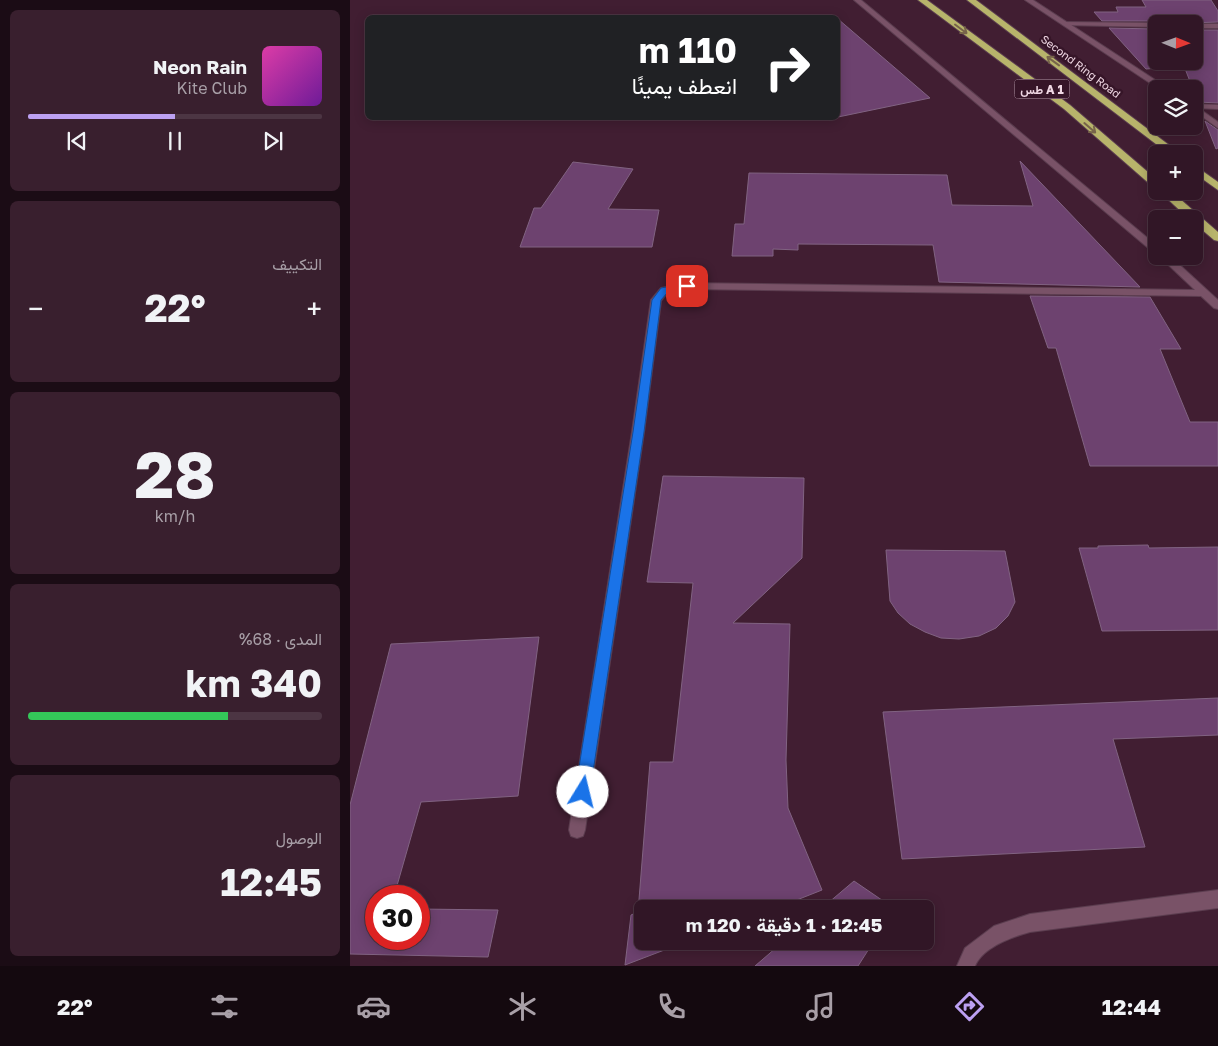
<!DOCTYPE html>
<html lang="ar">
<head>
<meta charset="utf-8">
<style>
	:root { --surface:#311626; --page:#391f2e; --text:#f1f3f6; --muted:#a89fa7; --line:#4c3543; --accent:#bca0f2 }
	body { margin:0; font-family:"Golos Text",Vazirmatn,sans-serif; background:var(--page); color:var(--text); direction:rtl; height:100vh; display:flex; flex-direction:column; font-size:19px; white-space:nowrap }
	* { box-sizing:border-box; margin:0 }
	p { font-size:16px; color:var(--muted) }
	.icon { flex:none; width:28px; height:28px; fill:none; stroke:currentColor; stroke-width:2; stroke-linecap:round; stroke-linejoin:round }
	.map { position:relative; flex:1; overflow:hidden; direction:ltr }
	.drawer { display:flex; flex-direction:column; gap:10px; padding:10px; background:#1b0c15; width:350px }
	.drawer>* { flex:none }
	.hud { position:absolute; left:15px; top:15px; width:475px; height:105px; border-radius:8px; box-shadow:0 2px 12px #0003,0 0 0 1px var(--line); direction:rtl; background:#202124; color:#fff; overflow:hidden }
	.needle { width:32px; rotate:91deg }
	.tools { position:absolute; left:798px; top:15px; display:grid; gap:10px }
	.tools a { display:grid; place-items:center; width:55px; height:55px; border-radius:8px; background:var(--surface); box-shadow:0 2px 12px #0003,0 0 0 1px var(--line); font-size:25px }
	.speed { position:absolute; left:15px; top:885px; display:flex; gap:10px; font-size:25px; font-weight:700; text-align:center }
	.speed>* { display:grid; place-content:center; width:65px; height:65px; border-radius:50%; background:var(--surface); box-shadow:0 2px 12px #0003,0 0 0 1px var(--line); line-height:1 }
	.speed .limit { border:8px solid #d22; background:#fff; color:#111 }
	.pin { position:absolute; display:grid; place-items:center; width:42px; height:42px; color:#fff; margin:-21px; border-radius:10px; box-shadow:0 2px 8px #0006 }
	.me { position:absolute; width:55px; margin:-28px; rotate:9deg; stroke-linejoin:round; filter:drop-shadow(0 0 4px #0008) }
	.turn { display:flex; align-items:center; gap:18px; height:105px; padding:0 20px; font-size:22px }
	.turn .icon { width:65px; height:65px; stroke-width:2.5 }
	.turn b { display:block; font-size:35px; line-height:42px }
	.big { font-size:38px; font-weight:700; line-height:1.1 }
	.drawer .widget { flex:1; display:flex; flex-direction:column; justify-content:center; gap:8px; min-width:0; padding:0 18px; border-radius:8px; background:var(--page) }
	.drawer .dial { align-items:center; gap:0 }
	.dial b { font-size:65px; line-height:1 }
	.song { display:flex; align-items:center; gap:15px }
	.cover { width:60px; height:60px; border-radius:8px; background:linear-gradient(135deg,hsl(320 70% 55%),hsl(280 70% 35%)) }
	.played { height:5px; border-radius:2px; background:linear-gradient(90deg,var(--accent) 50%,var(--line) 50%) }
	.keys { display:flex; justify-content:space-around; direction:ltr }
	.heat { display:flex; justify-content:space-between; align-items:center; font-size:28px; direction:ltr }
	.charge { height:8px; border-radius:4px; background:linear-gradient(90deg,#34c759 68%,var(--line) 0) }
	.trip { position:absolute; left:284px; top:900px; width:300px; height:50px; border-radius:8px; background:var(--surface); box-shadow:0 2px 12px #0003,0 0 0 1px var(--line); font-weight:700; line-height:50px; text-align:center; direction:rtl }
	.tabs { display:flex; height:80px; justify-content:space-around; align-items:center; background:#14090f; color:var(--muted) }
	.tabs .icon { width:35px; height:35px }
	.tabs .current { color:var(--accent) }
	.tabs b { font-size:22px; color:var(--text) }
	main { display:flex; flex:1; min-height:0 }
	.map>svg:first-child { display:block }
	.building { fill:#6d426f; stroke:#816382 }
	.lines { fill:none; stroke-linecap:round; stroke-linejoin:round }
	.street-casing { stroke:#5b3d4f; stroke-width:2 }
	.secondary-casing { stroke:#5b3d4f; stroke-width:2 }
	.highway-casing { stroke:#5b3d4f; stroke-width:2 }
	.street { fill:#795267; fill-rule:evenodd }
	.secondary { fill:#795267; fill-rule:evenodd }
	.highway { fill:#b8b46b; fill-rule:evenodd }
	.oneway { stroke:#77644a }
	.route { fill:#1a73e8; stroke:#114b97 }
	.labels { text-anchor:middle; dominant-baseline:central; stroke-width:5; stroke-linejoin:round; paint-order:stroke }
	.far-street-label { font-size:11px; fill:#f0d8e4; stroke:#361528 }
	.shield { fill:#361528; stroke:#b89eac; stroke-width:1 }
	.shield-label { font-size:12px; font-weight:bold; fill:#f0d8e4 }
</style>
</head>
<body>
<main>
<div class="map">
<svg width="868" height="966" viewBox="0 0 868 966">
	<rect width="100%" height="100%" fill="#411e32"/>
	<path class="building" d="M 792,0 L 861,0 L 868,11 L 868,22 L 811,24 L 806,21 L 752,21 L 744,12 L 768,12 L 766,7 L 796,7 Z
		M 488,19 L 580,98 L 488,117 Z
		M 759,28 L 806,29 L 806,61 L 844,61 L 844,30 L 868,30 L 868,103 L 848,102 L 834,66 L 796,69 Z
		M 855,121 L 868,130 L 868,148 L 866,149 Z
		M 670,161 L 790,287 L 589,282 L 583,245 L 448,244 L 448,250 L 423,249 L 423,256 L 382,256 L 385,224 L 394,224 L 399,173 L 597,175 L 602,205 L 683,206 Z
		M 223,162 L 283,169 L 258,209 L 309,210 L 302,247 L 170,247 L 184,208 L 191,208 Z
		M 680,296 L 800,297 L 831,349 L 810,349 L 840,422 L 868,422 L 868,466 L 740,466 L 706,348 L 698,348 Z
		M 313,476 L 454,478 L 452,558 L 383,623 L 440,624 L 436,760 L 438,808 L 472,890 L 424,909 L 292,909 L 292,941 L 338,941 L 275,965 L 281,915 L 288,912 L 300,762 L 323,762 L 343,583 L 297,582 Z
		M 798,545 L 799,548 L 868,547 L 868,630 L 752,631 L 729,548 L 748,548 L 748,546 Z
		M 536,550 L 655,551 L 665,602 L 658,616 L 646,628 L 629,636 L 609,639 L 591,638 L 575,632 L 560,624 L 548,613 L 540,601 Z
		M 189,637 L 168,796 L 71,802 L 44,896 L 26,896 L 26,939 L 69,939 L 69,909 L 148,910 L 138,957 L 0,954 L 0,805 L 41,644 Z
		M 868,698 L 868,735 L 763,739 L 795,847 L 552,859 L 533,712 Z
		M 504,881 L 545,909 L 471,909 Z
		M 434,941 L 524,941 L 508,966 L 405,966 Z"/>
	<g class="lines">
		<defs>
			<path id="street" d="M 504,0 L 511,0 L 806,245 L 806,253 L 803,252 Z
				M 715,22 L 806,23 L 809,24 L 806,24 L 806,27 L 713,25 L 713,23 Z
				M 844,24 L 868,24 L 868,28 L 844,28 Z
				M 844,104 L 868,105 L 868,109 L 844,108 Z
				M 809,256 L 820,256 L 868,300 L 868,309 L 864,308 L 851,296 L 337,289 L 318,292 L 311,301 L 294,432 L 235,830 L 233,836 L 227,838 L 221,836 L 219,830 L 282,432 L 301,300 L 311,288 L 337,283 L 845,290 Z
				M 868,890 L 868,908 L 680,932 C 662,937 633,947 625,966 L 607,966 L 615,948 L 644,926 L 680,914 Z"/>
			<path id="secondary" d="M 675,0 L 683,0 L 819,89 L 809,89 Z
				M 844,105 L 868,122 L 868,128 L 844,111 Z"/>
			<path id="highway" d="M 568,0 L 577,0 L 720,105 L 806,179 L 806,187 L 802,186 L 714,109 Z
				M 617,0 L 626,0 L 831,154 L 819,154 Z
				M 844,165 L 868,182 L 868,190 L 844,173 Z
				M 809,191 L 821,191 L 868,232 L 868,241 L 864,240 L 844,223 L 844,219 L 839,219 Z"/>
		</defs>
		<use href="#street" class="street-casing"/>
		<use href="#secondary" class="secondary-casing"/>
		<use href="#highway" class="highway-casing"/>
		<use href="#street" class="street"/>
		<use href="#secondary" class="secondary"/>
		<use href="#highway" class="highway"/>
	</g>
	<defs><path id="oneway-shaft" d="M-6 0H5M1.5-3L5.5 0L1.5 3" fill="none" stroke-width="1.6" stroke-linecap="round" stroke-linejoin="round" transform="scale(1.25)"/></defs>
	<g class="oneway">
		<use href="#oneway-shaft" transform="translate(611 29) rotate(37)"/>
		<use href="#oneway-shaft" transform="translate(703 61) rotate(-144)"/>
		<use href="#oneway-shaft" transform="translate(740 128) rotate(41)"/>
	</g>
	<path class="route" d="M 337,283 L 340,284 L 340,288 L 318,292 L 311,300 L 294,432 L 240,792 L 238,797 L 233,799 L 227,797 L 225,792 L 283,432 L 302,300 L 311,288 Z"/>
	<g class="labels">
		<g class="far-street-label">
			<text transform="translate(731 66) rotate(37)">Second Ring Road</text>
		</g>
		<rect class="shield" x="664.5" y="79.5" width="55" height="19" rx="4"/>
		<g class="shield-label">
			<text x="692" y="89">طس A 1</text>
		</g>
	</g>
</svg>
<div class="tools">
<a><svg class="needle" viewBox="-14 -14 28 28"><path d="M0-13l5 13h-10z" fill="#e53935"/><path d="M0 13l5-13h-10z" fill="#a89fa7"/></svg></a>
<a><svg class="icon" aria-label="layers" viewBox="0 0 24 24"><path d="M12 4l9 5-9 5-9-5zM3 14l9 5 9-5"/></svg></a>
<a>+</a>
<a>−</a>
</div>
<div class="speed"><div class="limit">30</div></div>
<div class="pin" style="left:337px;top:286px;background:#d93025"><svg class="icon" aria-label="arrive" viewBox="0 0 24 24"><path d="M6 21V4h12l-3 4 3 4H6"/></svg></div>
<svg class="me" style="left:233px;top:792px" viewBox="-20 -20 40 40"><circle r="19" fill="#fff"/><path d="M0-13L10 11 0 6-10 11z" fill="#1a73e8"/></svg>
<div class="trip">12:45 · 1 دقيقة · 120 m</div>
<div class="hud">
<div class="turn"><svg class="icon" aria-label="right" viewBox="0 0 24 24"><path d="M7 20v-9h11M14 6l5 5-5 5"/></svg><div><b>110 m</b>انعطف يمينًا</div></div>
</div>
</div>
<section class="drawer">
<div class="widget">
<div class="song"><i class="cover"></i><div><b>Neon Rain</b><p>Kite Club</p></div></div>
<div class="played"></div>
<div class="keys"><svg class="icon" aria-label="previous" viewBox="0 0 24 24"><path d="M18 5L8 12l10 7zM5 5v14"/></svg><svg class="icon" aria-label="pause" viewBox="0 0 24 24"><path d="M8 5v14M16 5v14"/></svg><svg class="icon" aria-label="next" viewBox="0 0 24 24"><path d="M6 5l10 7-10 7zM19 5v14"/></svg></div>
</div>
<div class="widget"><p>التكييف</p>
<div class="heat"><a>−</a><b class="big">22°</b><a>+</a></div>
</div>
<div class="widget dial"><b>28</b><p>km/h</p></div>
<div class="widget"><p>المدى · 68%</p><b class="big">340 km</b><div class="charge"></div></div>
<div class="widget"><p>الوصول</p><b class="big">12:45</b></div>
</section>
</main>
<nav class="tabs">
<b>12:44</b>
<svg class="icon current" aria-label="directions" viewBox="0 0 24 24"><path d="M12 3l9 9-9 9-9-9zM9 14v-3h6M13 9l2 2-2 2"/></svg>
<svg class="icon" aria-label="music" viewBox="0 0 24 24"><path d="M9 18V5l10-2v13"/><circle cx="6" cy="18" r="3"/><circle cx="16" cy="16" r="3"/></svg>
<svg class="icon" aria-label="phone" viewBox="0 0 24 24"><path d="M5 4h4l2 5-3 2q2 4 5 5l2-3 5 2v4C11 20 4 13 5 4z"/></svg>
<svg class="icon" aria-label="climate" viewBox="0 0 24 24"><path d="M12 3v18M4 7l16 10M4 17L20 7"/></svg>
<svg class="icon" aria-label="car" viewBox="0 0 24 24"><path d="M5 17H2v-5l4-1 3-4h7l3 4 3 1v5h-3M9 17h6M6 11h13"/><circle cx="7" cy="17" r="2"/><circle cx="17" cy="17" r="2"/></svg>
<svg class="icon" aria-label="filters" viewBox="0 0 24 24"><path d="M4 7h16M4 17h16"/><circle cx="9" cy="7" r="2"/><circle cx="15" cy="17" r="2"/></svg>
<b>22°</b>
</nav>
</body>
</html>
